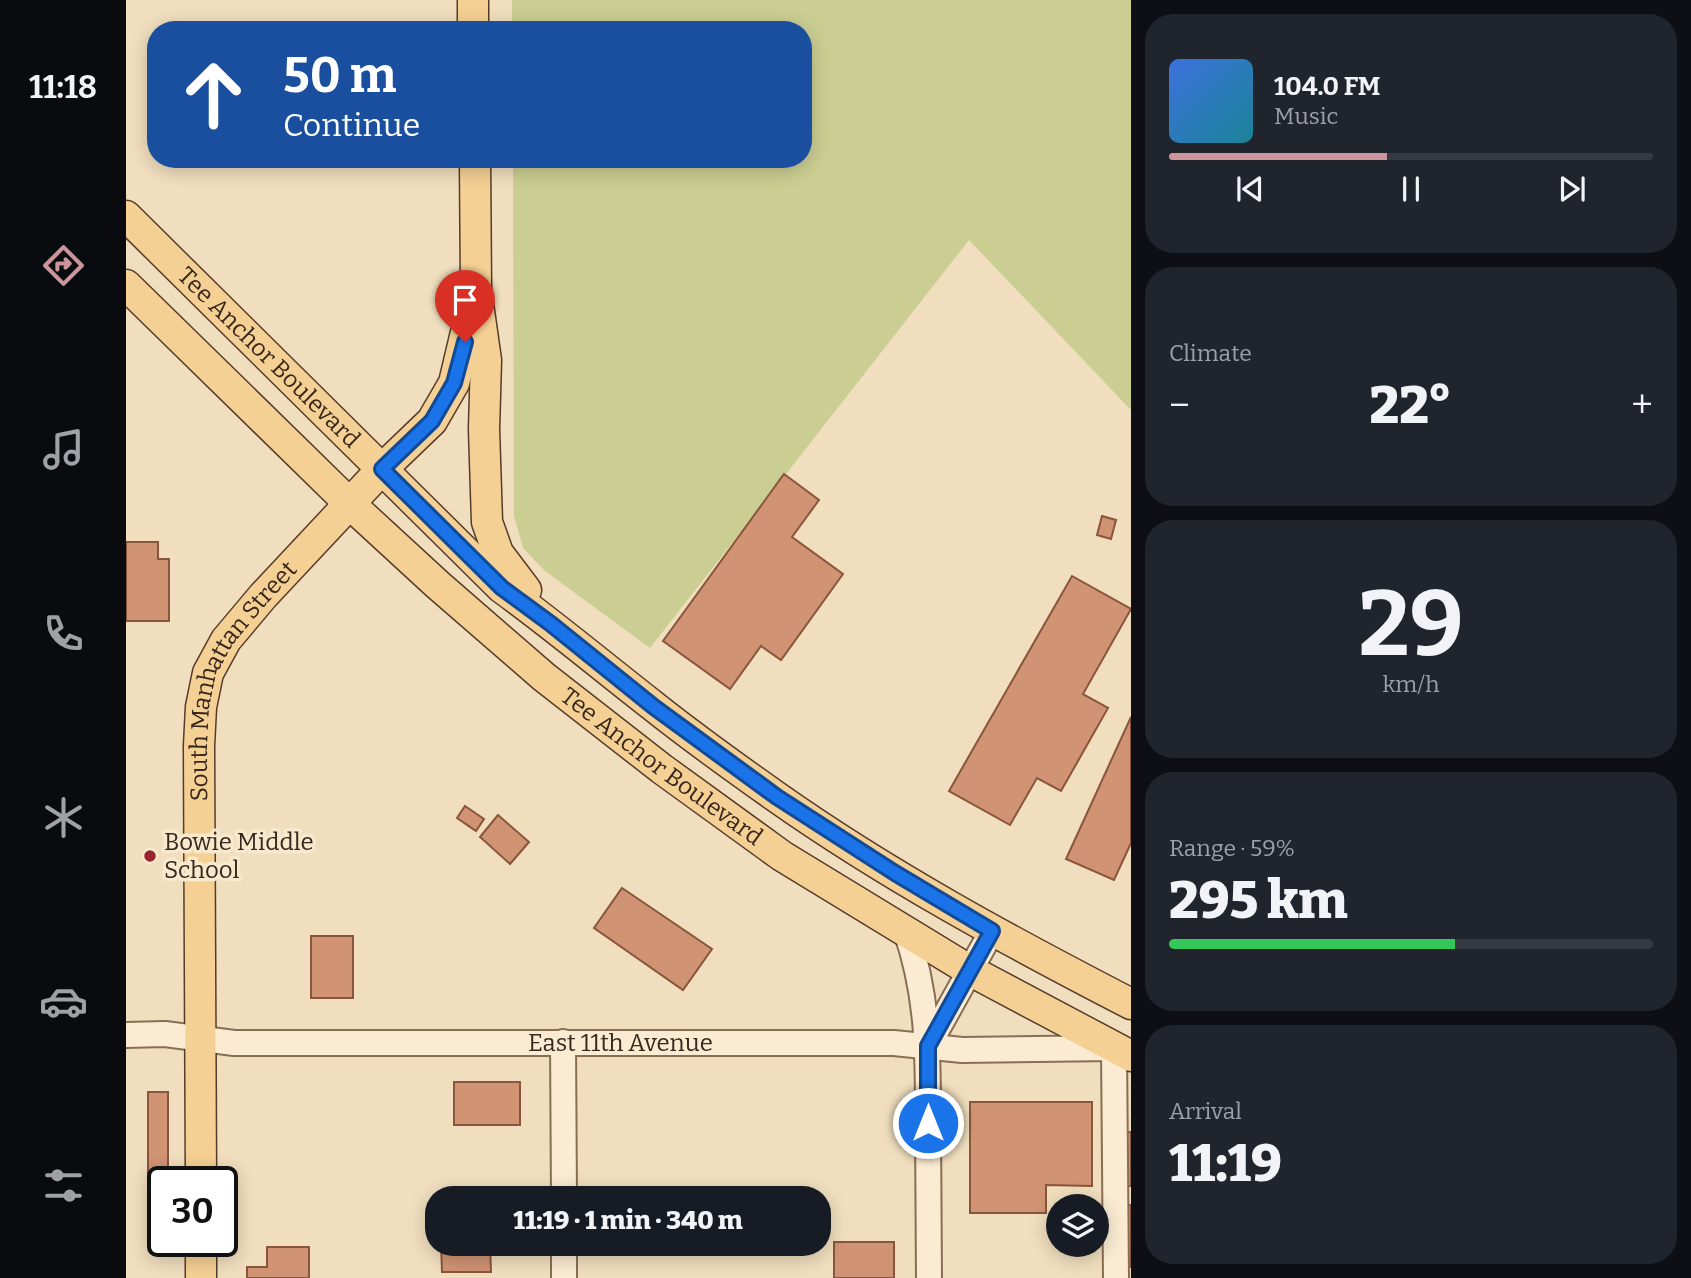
<!DOCTYPE html>
<html lang="en">
<head>
<meta charset="utf-8">
<style>
	:root { --surface:#171b24; --page:#20242c; --text:#f1f3f6; --muted:#9ea1a6; --line:#363941; --accent:#ca969c }
	body { margin:0; font-family:Bitter,serif; background:var(--page); color:var(--text); height:100vh; display:flex; flex-direction:column; font-size:26px; white-space:nowrap }
	* { box-sizing:border-box; margin:0 }
	p { font-size:23px; color:var(--muted) }
	.icon { flex:none; width:38px; height:38px; fill:none; stroke:currentColor; stroke-width:2; stroke-linecap:round; stroke-linejoin:round }
	.map { position:relative; flex:1; overflow:hidden }
	.sheet { display:flex; flex-direction:column; gap:14px; padding:14px; background:#0d0f14; width:560px }
	.sheet>* { flex:none }
	.hud { position:absolute; left:21px; top:21px; width:665px; height:147px; border-radius:28px; box-shadow:0 4px 18px #0003; background:#1a4fa0; color:#fff; overflow:hidden }
	.controls { position:absolute; left:920px; top:1194px; display:grid; gap:14px }
	.controls a { display:grid; place-items:center; width:63px; height:63px; border-radius:50%; background:var(--surface); box-shadow:0 4px 18px #0003; font-size:35px }
	.speed { position:absolute; left:21px; top:1166px; display:flex; gap:14px; font-size:35px; font-weight:700; text-align:center }
	.speed>* { display:grid; place-content:center; width:91px; height:91px; border-radius:50%; background:var(--surface); box-shadow:0 4px 18px #0003; line-height:1 }
	.speed .limit { border:4px solid #111; border-radius:10px; background:#fff; color:#111 }
	.pin { position:absolute; display:grid; place-items:center; width:60px; height:60px; color:#fff; margin:-72px -30px; border-radius:50% 50% 50% 0; rotate:-45deg; box-shadow:0 0 7px #0007 }
	.pin .icon { rotate:45deg }
	.me { position:absolute; width:77px; margin:-38px; rotate:0deg; stroke-linejoin:round; filter:drop-shadow(0 0 5px #0008) }
	.turn { display:flex; align-items:center; gap:24px; height:147px; padding:0 21px; font-size:32px }
	.turn .icon { width:91px; height:91px; stroke-width:2.5 }
	.turn b { display:block; font-size:49px; line-height:60px }
	.big { font-size:52px; font-weight:800; line-height:1.1 }
	.sheet .widget { flex:1; display:flex; flex-direction:column; justify-content:center; gap:10px; min-width:0; padding:0 24px; border-radius:28px; background:var(--page) }
	.sheet .dial { align-items:center; gap:0 }
	.dial b { font-size:91px; line-height:1 }
	.song { display:flex; align-items:center; gap:21px }
	.cover { width:84px; height:84px; border-radius:10px; background:linear-gradient(135deg,hsl(220 70% 55%),hsl(190 70% 35%)) }
	.played { height:7px; border-radius:4px; background:linear-gradient(90deg,var(--accent) 45%,var(--line) 45%) }
	.keys { display:flex; justify-content:space-around; direction:ltr }
	.heat { display:flex; justify-content:space-between; align-items:center; font-size:38px; direction:ltr }
	.charge { height:10px; border-radius:5px; background:linear-gradient(90deg,#34c759 59%,var(--line) 0) }
	.trip { position:absolute; left:299px; top:1186px; width:406px; height:70px; border-radius:28px; background:var(--surface); box-shadow:0 4px 18px #0003; font-weight:800; line-height:70px; text-align:center }
	main { display:flex; flex:1; min-height:0 }
	.tab-bar { display:flex; flex-direction:column; width:126px; justify-content:space-around; align-items:center; background:#090b0e; color:var(--muted) }
	.tab-bar .icon { width:49px; height:49px }
	.tab-bar .on { color:var(--accent) }
	.tab-bar b { font-size:32px; color:var(--text) }
	.map>svg:first-child { display:block }
	.green { fill:#cbce92 }
	.building { fill:#d09373; stroke:#89553b; stroke-width:2 }
	.lines { fill:none; stroke-linecap:round; stroke-linejoin:round }
	.minor-casing { stroke:#896e56; stroke-width:28 }
	.major-casing { stroke:#563c2b; stroke-width:33 }
	.minor { stroke:#faebd2; stroke-width:24 }
	.major { stroke:#f5d094; stroke-width:30 }
	.route-casing { stroke:#114b97; stroke-width:18 }
	.route { stroke:#1a73e8; stroke-width:12 }
	.poi-dot { fill:#9a242d; stroke:#f7e8ce; stroke-width:2.5 }
	.labels { text-anchor:middle; dominant-baseline:central; stroke-width:7; stroke-linejoin:round; paint-order:stroke }
	.street-label { font-size:24px; fill:#37271c; stroke:#f7e8ce }
	.poi-label { font-size:24px; fill:#37271c; stroke:#f7e8ce; text-anchor:start }
</style>
</head>
<body>
<main>
<nav class="tab-bar">
<b>11:18</b>
<svg class="icon on" aria-label="directions" viewBox="0 0 24 24"><path d="M12 3l9 9-9 9-9-9zM9 14v-3h6M13 9l2 2-2 2"/></svg>
<svg class="icon" aria-label="music" viewBox="0 0 24 24"><path d="M9 18V5l10-2v13"/><circle cx="6" cy="18" r="3"/><circle cx="16" cy="16" r="3"/></svg>
<svg class="icon" aria-label="phone" viewBox="0 0 24 24"><path d="M5 4h4l2 5-3 2q2 4 5 5l2-3 5 2v4C11 20 4 13 5 4z"/></svg>
<svg class="icon" aria-label="climate" viewBox="0 0 24 24"><path d="M12 3v18M4 7l16 10M4 17L20 7"/></svg>
<svg class="icon" aria-label="car" viewBox="0 0 24 24"><path d="M5 17H2v-5l4-1 3-4h7l3 4 3 1v5h-3M9 17h6M6 11h13"/><circle cx="7" cy="17" r="2"/><circle cx="17" cy="17" r="2"/></svg>
<svg class="icon" aria-label="filters" viewBox="0 0 24 24"><path d="M4 7h16M4 17h16"/><circle cx="9" cy="7" r="2"/><circle cx="15" cy="17" r="2"/></svg>
</nav>
<div class="map">
<svg width="1005" height="1278" viewBox="0 0 1005 1278">
	<rect width="100%" height="100%" fill="#f0debe"/>
	<path class="green" d="M 386,0 L 1005,0 L 1005,410 L 843,240 L 524,648 L 419,571 L 397,548 L 388,516 L 387,159 L 677,159 L 677,30 L 386,30 Z"/>
	<path class="building" d="M 658,474 L 693,500 L 666,537 L 717,574 L 655,660 L 635,646 L 604,689 L 537,641 Z
		M 976,516 L 990,520 L 985,539 L 971,535 Z
		M 0,542 L 32,542 L 32,559 L 43,559 L 43,621 L 0,621 Z
		M 946,576 L 1005,609 L 957,694 L 982,708 L 935,791 L 911,778 L 884,825 L 823,791 Z
		M 1005,717 L 1005,843 L 988,880 L 940,859 Z
		M 339,806 L 358,819 L 350,831 L 331,818 Z
		M 372,815 L 403,842 L 384,864 L 354,837 Z
		M 496,888 L 586,949 L 557,990 L 468,928 Z
		M 185,936 L 227,936 L 227,998 L 185,998 Z
		M 328,1082 L 394,1082 L 394,1125 L 328,1125 Z
		M 22,1092 L 42,1092 L 42,1176 L 22,1176 Z
		M 844,1102 L 966,1102 L 966,1186 L 920,1185 L 920,1213 L 844,1213 Z
		M 1000,1132 L 1005,1132 L 1005,1186 L 1000,1186 Z
		M 999,1205 L 1005,1205 L 1005,1267 L 999,1267 Z
		M 708,1242 L 768,1242 L 768,1278 L 708,1278 Z
		M 315,1244 L 364,1244 L 365,1272 L 316,1272 Z
		M 141,1247 L 183,1247 L 183,1278 L 121,1278 L 121,1267 L 141,1267 Z"/>
	<g class="lines">
		<defs>
			<g id="minor">
				<path d="M 780,931 C 803,998 802,1057 802,1127 C 802,1178 803,1228 803,1278"/>
				<path id="s1" d="M 0,1035 L 39,1034 L 108,1043 L 768,1043 L 836,1050 L 988,1048 L 990,1278"/>
				<path d="M 437,1042 L 438,1199"/>
				<path d="M 802,1046 L 866,931"/>
				<path d="M 438,1244 L 438,1278"/>
			</g>
			<g id="major">
				<path d="M 347,0 L 347,30"/>
				<path d="M 349,159 L 350,290 L 360,360 L 358,429 L 361,522 L 372,553 L 400,590"/>
				<path id="s2" d="M 0,216 L 376,588 C 427,625 476,666 526,705 C 566,737 608,767 649,796 C 761,875 883,941 1005,1004"/>
				<path id="s3" d="M 0,285 L 224,504 L 312,585 L 418,677 L 536,769 L 656,856 L 843,970 L 1005,1056"/>
				<path id="s4" d="M 75,1181 L 73,746 L 75,707 L 82,673 L 100,640 L 137,596 L 256,469 L 306,421 L 328,383 L 350,290"/>
				<path d="M 75,1241 L 75,1278"/>
			</g>
		</defs>
		<use href="#minor" class="minor-casing"/>
		<use href="#major" class="major-casing"/>
		<use href="#minor" class="minor"/>
		<use href="#major" class="major"/>
	</g>
	<g class="lines">
		<defs>
			<path id="route" d="M 339,342 L 328,383 L 306,421 L 256,469 L 376,588 L 425,624 L 528,707 L 651,797 L 769,873 L 866,931 L 802,1046 L 802,1123"/>
		</defs>
		<use href="#route" class="route-casing"/>
		<use href="#route" class="route"/>
	</g>
	<circle class="poi-dot" cx="24" cy="856" r="7"/>
	<g class="labels">
		<g class="street-label">
			<text stroke="none"><textPath href="#s2" startOffset="201">Tee Anchor Boulevard</textPath></text>
			<text stroke="none"><textPath href="#s4" startOffset="513">South Manhattan Street</textPath></text>
			<text stroke="none"><textPath href="#s3" startOffset="721">Tee Anchor Boulevard</textPath></text>
			<text stroke="none"><textPath href="#s1" startOffset="495">East 11th Avenue</textPath></text>
		</g>
		<g class="poi-label">
			<text x="38" y="842">Bowie Middle<tspan x="38" dy="28">School</tspan></text>
		</g>
	</g>
</svg>
<div class="controls">
<a><svg class="icon" aria-label="layers" viewBox="0 0 24 24"><path d="M12 4l9 5-9 5-9-5zM3 14l9 5 9-5"/></svg></a>
</div>
<div class="speed"><div class="limit">30</div></div>
<div class="pin" style="left:339px;top:342px;background:#d93025"><svg class="icon" aria-label="arrive" viewBox="0 0 24 24"><path d="M6 21V4h12l-3 4 3 4H6"/></svg></div>
<svg class="me" style="left:802px;top:1123px" viewBox="-20 -20 40 40"><circle r="17" fill="#1a73e8" stroke="#fff" stroke-width="3"/><path d="M0-11L8 9 0 5-8 9z" fill="#fff"/></svg>
<div class="trip">11:19 · 1 min · 340 m</div>
<div class="hud">
<div class="turn"><svg class="icon" aria-label="ahead" viewBox="0 0 24 24"><path d="M12 20V5M6 11l6-6 6 6"/></svg><div><b>50 m</b>Continue</div></div>
</div>
</div>
<section class="sheet">
<div class="widget">
<div class="song"><i class="cover"></i><div><b>104.0 FM</b><p>Music</p></div></div>
<div class="played"></div>
<div class="keys"><svg class="icon" aria-label="previous" viewBox="0 0 24 24"><path d="M18 5L8 12l10 7zM5 5v14"/></svg><svg class="icon" aria-label="pause" viewBox="0 0 24 24"><path d="M8 5v14M16 5v14"/></svg><svg class="icon" aria-label="next" viewBox="0 0 24 24"><path d="M6 5l10 7-10 7zM19 5v14"/></svg></div>
</div>
<div class="widget"><p>Climate</p>
<div class="heat"><a>−</a><b class="big">22°</b><a>+</a></div>
</div>
<div class="widget dial"><b>29</b><p>km/h</p></div>
<div class="widget"><p>Range · 59%</p><b class="big">295 km</b><div class="charge"></div></div>
<div class="widget"><p>Arrival</p><b class="big">11:19</b></div>
</section>
</main>
</body>
</html>
